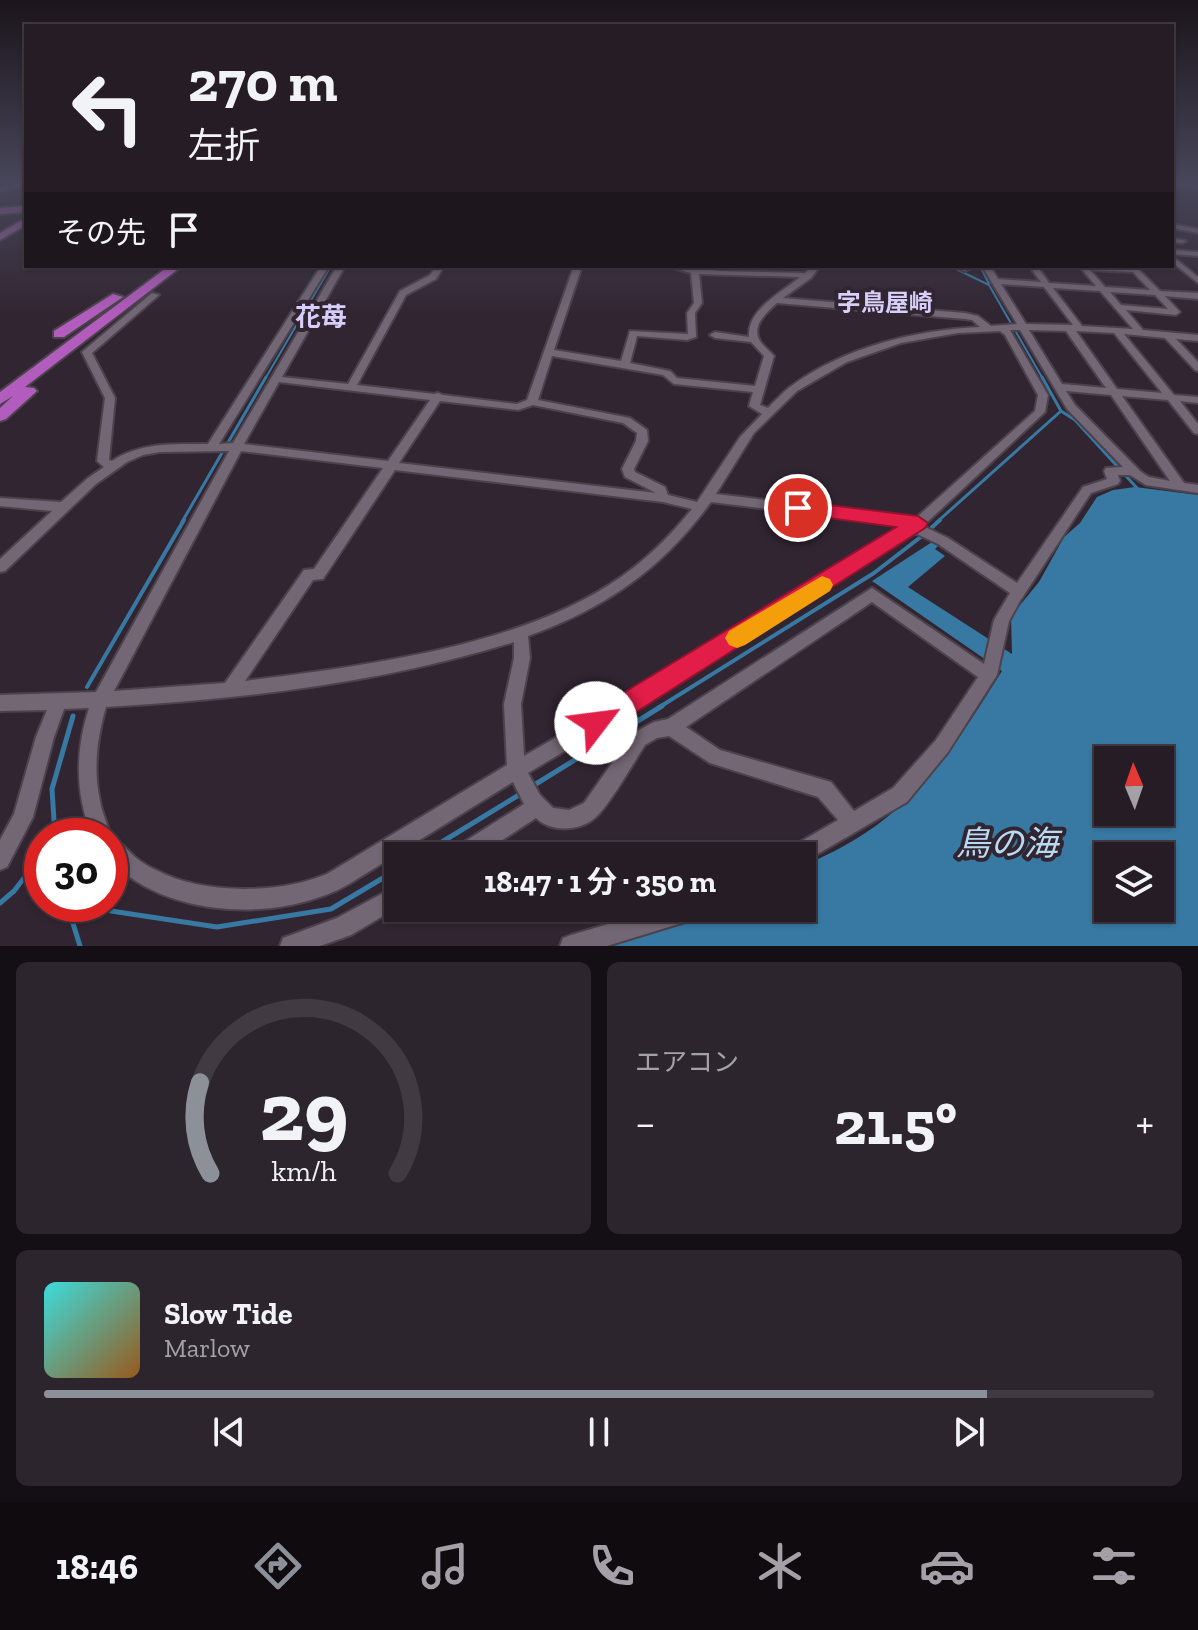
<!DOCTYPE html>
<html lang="ja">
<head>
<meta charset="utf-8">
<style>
	:root { --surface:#251c25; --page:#2d252d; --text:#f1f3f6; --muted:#a3a1a7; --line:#423a42; --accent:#8c9099 }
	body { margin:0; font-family:"Zilla Slab","Noto Sans JP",serif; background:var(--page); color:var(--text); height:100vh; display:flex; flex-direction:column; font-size:30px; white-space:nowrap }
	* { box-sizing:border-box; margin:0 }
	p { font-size:26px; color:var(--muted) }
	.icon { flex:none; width:44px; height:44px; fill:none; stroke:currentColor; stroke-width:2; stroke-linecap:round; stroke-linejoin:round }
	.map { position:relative; height:946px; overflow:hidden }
	.side { display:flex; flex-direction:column; gap:16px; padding:16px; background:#140f14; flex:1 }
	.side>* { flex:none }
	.top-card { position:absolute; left:24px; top:24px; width:1150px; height:244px; border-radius:0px; box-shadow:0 2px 6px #0004,0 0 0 2px var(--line); background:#251c25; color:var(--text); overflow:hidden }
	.needle { width:52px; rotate:358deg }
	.buttons { position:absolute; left:1094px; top:746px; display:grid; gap:16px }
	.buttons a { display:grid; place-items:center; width:80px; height:80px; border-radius:0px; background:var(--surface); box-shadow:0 2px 6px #0004,0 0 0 2px var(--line); font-size:40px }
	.speed { position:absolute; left:24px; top:818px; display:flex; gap:16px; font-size:40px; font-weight:700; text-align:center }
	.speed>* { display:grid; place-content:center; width:104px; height:104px; border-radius:50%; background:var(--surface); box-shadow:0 2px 6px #0004,0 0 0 2px var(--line); line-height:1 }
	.speed .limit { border:12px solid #d22; background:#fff; color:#111 }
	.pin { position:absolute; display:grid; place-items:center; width:68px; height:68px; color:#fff; margin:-34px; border:4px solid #fff; border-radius:50%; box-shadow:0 2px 8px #0007 }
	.me { position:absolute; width:88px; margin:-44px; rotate:60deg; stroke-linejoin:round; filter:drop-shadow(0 0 6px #0008) }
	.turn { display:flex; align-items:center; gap:28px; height:168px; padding:0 32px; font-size:36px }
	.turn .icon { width:104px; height:104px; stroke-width:2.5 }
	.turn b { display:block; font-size:56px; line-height:68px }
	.then { display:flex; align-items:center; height:76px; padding:0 32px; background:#0003; gap:16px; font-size:30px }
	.big { font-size:60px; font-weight:700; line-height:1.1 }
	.side .card { flex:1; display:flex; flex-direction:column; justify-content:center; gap:12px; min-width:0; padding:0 28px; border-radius:12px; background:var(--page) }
	.side .dial { align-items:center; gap:0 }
	.dial svg { height:208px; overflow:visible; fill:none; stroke:var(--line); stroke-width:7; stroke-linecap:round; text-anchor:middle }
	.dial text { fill:var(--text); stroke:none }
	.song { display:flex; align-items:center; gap:24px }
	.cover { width:96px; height:96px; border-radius:12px; background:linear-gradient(135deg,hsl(180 70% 55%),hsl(30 70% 35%)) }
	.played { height:8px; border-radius:4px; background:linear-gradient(90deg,var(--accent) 85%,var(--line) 85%) }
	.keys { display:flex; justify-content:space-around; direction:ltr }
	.heat { display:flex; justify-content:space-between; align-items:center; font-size:44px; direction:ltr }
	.side .tiles { flex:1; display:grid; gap:16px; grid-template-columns:1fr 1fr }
	.card:last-child { grid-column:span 2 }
	.trip { position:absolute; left:384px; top:842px; width:432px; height:80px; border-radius:0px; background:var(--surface); box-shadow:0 2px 6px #0004,0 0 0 2px var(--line); font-weight:700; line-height:80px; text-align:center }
	.dock { display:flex; height:128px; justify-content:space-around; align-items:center; background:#0f0b0f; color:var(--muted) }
	.dock .icon { width:56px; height:56px }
	.dock .current { color:var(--accent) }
	.dock b { font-size:36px; color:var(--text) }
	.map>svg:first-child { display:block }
	.water { fill:#3779a3; fill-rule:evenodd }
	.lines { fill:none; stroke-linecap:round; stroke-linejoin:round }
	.stream-far3 { stroke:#3779a3; stroke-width:2 }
	.stream-far2 { stroke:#3779a3; stroke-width:3 }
	.stream-far1 { stroke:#3779a3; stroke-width:4 }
	.stream { stroke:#3779a3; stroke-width:5 }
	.minor-casing { stroke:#4c424c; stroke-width:4 }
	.major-casing { stroke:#4c424c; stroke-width:4 }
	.highway-casing { stroke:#4c424c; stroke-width:4 }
	.minor { fill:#746775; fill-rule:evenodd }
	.major { fill:#9960a1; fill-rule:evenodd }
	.highway { fill:#b25cbe; fill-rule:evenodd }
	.route { fill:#e11d48; stroke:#92132f; stroke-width:2 }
	.slow { fill:#f59e0b }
	.labels { text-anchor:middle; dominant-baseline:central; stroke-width:8; stroke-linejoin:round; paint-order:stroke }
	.far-neighbourhood-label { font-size:24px; font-weight:bold; fill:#d7cef9; stroke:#312531 }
	.far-quarter-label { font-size:26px; font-weight:bold; fill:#d7cef9; stroke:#312531 }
	.near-water-label { font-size:34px; font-style:italic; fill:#b8daf2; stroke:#312531 }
</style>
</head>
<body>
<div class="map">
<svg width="1198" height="946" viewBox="0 0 1198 946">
	<rect width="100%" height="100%" fill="#312531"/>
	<path class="water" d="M 1135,487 L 1198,495 L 1198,946 L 612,946 L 715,908 L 802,908 L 802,866 C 907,823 944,763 1002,671 L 872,581 L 932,542 L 938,546 L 935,549 L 945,556 L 908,587 L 1012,654 L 1011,616 L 1039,582 L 1064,537 L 1080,523 L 1097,497 L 1113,490 ZM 1108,760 L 1160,760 L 1160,812 L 1108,812 ZM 1108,856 L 1160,856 L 1160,908 L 1108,908 Z"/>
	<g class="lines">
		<path class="stream-far3" d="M 950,266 L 989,285 L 1043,379
			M 980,266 L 989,284
			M 265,379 L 331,266"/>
		<path class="stream-far2" d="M 1042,377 L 1061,411 L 1075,420 L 1137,488
			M 182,522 L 266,377
			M 937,522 L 1061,411"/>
		<path class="stream-far1" d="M 928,531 L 940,520
			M 87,687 L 184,520
			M 658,708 L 874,573 L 922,536"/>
		<path class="stream" d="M 531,787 L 662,706
			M 55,836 L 52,789 L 73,716
			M 419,856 L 522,793
			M 0,903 L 14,891 L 42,855
			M 67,904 L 80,946
			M 106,904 L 111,911 L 217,927 L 331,909 L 398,869"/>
		<defs>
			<path id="minor" d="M 21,183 L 26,183 L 26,185 L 0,192 L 0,188 Z
				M 1172,183 L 1198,184 L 1198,188 L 1172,186 Z
				M 1172,224 L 1198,229 L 1198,233 L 1172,228 Z
				M 1172,238 L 1186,241 L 1182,243 L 1172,242 Z
				M 1172,250 L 1198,252 L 1198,256 L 1172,254 Z
				M 1172,256 L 1198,277 L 1198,283 L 1172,262 Z
				M 321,266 L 329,266 L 219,444 L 233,443 L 337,266 L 345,266 L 282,377 L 348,384 L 400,291 L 430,275 L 436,266 L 444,266 L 436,279 L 406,295 L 357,385 L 434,394 L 438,393 L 443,395 L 517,404 L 527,400 L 574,266 L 582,266 L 554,350 L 621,361 L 630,331 L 688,334 L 687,313 L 694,303 L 691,273 L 666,266 L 721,271 L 805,273 L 812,266 L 820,266 L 811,278 L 783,298 L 965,313 L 978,316 L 991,326 L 1017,324 L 982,266 L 990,266 L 998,279 L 1041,282 L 1029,266 L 1037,266 L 1049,283 L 1096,286 L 1079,266 L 1135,266 L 1160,291 L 1198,293 L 1198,299 L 1165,296 L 1180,312 L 1176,315 L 1126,310 L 1143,330 L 1198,335 L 1198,341 L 1176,339 L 1198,362 L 1198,371 L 1195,370 L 1165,338 L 1124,334 L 1174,395 L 1198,397 L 1198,403 L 1180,401 L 1198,424 L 1198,434 L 1194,433 L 1168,400 L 1122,396 L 1184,483 L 1198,485 L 1198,493 L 1146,485 L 1130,475 L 1118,475 L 1120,481 L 1118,484 L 1091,493 L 1020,601 L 1009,621 L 997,675 L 948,752 L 907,802 L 802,863 L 802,856 L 785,856 L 788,849 L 838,820 L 818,797 L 710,763 L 669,736 L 657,738 L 645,745 C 632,765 615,796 599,814 C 584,831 553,834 536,818 L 478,856 L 450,856 L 453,849 L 524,804 L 513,782 L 349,884 C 281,923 166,919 110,860 L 110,836 L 92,836 C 75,793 75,752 89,708 L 64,709 L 54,737 L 33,817 L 7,867 L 0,870 L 0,840 L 14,814 L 36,737 L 47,710 L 0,711 L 0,695 L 96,692 L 229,451 L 160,452 L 143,455 L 127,462 L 96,484 L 5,571 L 0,572 L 0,559 L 52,511 L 0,506 L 0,498 L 61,502 L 88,478 L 104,467 L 97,461 L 105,398 L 82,352 L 152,293 L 159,295 L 92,353 L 115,398 L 109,460 L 112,461 C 140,442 175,444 208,444 ZM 1090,270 L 1133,272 L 1150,290 L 1105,287 ZM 699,274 L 800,277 C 781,293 747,309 749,337 L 715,332 L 710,335 L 715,338 L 751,342 L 764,356 L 755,386 L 677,378 L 670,371 L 630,363 L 637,336 L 687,340 L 696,337 L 695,313 L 702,303 ZM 1001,284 L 1044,287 L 1073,325 L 1026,324 ZM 1053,288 L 1100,291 L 1133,329 L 1082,326 ZM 1110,292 L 1155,295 L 1168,309 L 1121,305 ZM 777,303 L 965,319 L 972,320 L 980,327 C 915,330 844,347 790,387 C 782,393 775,401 768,408 L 760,405 L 774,356 C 770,351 764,347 760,341 C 751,326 766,313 777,303 ZM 1010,330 L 1020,330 L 1067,409 L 1123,467 L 1106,468 L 1104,471 L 1107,479 L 1083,487 L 1017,583 L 948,538 L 923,526 L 1045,412 L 1048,395 ZM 1029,330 L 1066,331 L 1106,388 L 1062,384 ZM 1000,331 L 1005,335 L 1038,395 L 1035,411 L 916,518 L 716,494 L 754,433 L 797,391 L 847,362 L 901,343 L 958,333 ZM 1076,331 L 1114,333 L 1162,393 L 1117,389 ZM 552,356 L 663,375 L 674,384 L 753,392 L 749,406 L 762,414 L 740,437 L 697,502 L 668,495 L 665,487 L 635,472 L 634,469 L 648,441 L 647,430 L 630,418 L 538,400 ZM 279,382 L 430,400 L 388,461 L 244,444 ZM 1066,391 L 1111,395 L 1170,481 L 1149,477 L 1141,472 L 1075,405 ZM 440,401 L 518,410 L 533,405 L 623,423 L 637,433 L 636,441 L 622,469 L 625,477 L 656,493 L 399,463 ZM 241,451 L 383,468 L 314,569 L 304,570 L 225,683 L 114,691 ZM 395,470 L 663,502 L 692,509 C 671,535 648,558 621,577 C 522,647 363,666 245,681 L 313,580 L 323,579 ZM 711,502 L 905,526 L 643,687 L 524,756 L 521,704 L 530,658 L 528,636 C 606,608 662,569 711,502 ZM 915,533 L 938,544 L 1010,593 L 994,620 L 984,664 L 872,588 L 668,719 L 654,722 L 633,733 L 584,803 L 569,810 L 553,808 L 540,795 L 528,773 L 655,697 ZM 872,602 L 978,677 L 936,740 L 893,788 L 854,811 L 831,782 L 720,750 L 686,727 ZM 514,642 L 514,658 L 504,704 L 507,765 L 327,874 C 279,894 203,895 156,870 C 149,867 141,862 135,857 C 127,850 121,841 111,837 C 108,825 102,813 100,801 C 93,769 97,738 106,707 C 243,699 382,683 514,642 Z
				M 954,266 L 978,266 L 964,271 Z
				M 398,885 L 398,907 L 351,935 L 320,946 L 280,946 L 283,938 L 337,918 Z
				M 663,908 L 708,908 L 705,915 L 698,918 L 607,946 L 560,946 L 563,938 L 571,935 Z"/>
			<path id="major" d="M 26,206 L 26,212 L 0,214 L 0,208 Z
				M 26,218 L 26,225 L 0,240 L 0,233 Z"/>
			<path id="highway" d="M 169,266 L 182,266 L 25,387 L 34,388 L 37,391 L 6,419 L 0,421 L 0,408 L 13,396 L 0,404 L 0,392 Z
				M 113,294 L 123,297 L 64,337 L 54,337 L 54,331 Z"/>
		</defs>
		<use href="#minor" class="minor-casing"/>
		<use href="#major" class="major-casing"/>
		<use href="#highway" class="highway-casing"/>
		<use href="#minor" class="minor"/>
		<use href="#major" class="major"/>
		<use href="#highway" class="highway"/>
	</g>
	<linearGradient id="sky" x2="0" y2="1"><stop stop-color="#1b141b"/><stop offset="0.58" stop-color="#48465a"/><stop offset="1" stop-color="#48465a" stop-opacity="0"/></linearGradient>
	<rect width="1198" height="315" fill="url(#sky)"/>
	<path class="route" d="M 798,501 L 918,516 L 928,523 L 925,528 L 605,732 L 596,736 L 587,732 L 583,723 L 587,715 L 896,527 L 791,513 L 788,508 Z"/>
	<path class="slow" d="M 822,576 L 830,579 L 833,585 L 830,591 L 745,645 L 737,648 L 729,645 L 725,638 L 729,631 Z"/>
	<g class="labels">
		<g class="far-neighbourhood-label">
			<text x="885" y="302">字鳥屋崎</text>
		</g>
		<g class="far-quarter-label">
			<text x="321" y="317">花苺</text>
		</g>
		<g class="near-water-label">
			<text x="1007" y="843">鳥の海</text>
		</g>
	</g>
</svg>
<div class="buttons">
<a><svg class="needle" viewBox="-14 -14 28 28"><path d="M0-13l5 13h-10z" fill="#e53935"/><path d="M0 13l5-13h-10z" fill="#a3a1a7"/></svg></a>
<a><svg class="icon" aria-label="layers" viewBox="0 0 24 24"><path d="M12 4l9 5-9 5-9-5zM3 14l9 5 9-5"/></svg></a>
</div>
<div class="speed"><div class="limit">30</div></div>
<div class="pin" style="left:798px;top:508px;background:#d93025"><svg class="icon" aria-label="arrive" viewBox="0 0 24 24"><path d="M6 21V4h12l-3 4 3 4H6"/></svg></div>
<svg class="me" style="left:596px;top:723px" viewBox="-20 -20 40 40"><circle r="19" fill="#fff"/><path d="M0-13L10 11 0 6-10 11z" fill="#e11d48"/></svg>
<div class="trip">18:47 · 1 分 · 350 m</div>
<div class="top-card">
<div class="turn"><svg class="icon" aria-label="left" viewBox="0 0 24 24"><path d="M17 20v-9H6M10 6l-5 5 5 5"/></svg><div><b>270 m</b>左折</div></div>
<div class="then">その先<svg class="icon" aria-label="arrive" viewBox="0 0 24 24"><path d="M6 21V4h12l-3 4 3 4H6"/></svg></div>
</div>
</div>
<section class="side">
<div class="tiles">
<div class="card dial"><svg viewBox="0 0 100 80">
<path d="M14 69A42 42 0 1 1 86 69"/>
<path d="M14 69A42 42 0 0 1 10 34" stroke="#8c9099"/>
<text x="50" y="56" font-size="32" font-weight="700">29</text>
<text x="50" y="72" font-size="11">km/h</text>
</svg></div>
<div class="card"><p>エアコン</p>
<div class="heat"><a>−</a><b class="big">21.5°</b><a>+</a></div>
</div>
<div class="card">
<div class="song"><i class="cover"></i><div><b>Slow Tide</b><p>Marlow</p></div></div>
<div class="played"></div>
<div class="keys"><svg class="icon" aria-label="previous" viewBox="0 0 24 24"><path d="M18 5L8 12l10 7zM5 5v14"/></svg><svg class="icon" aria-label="pause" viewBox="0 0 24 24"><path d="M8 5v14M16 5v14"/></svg><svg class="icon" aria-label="next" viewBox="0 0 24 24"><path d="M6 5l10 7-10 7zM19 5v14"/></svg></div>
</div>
</div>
</section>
<nav class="dock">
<b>18:46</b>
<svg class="icon current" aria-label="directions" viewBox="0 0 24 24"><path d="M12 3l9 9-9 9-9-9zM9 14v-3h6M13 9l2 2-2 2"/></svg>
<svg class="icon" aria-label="music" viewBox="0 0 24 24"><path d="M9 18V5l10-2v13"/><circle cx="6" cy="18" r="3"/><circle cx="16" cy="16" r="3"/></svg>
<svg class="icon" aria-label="phone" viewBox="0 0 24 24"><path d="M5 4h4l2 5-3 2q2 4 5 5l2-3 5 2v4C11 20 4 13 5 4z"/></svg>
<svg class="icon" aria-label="climate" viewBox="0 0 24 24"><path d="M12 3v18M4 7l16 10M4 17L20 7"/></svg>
<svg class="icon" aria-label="car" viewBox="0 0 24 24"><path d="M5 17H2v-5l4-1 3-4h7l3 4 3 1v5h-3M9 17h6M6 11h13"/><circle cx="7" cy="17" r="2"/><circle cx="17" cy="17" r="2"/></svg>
<svg class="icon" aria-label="filters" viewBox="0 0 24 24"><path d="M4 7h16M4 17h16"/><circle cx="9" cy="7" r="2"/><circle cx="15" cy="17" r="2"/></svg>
</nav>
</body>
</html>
